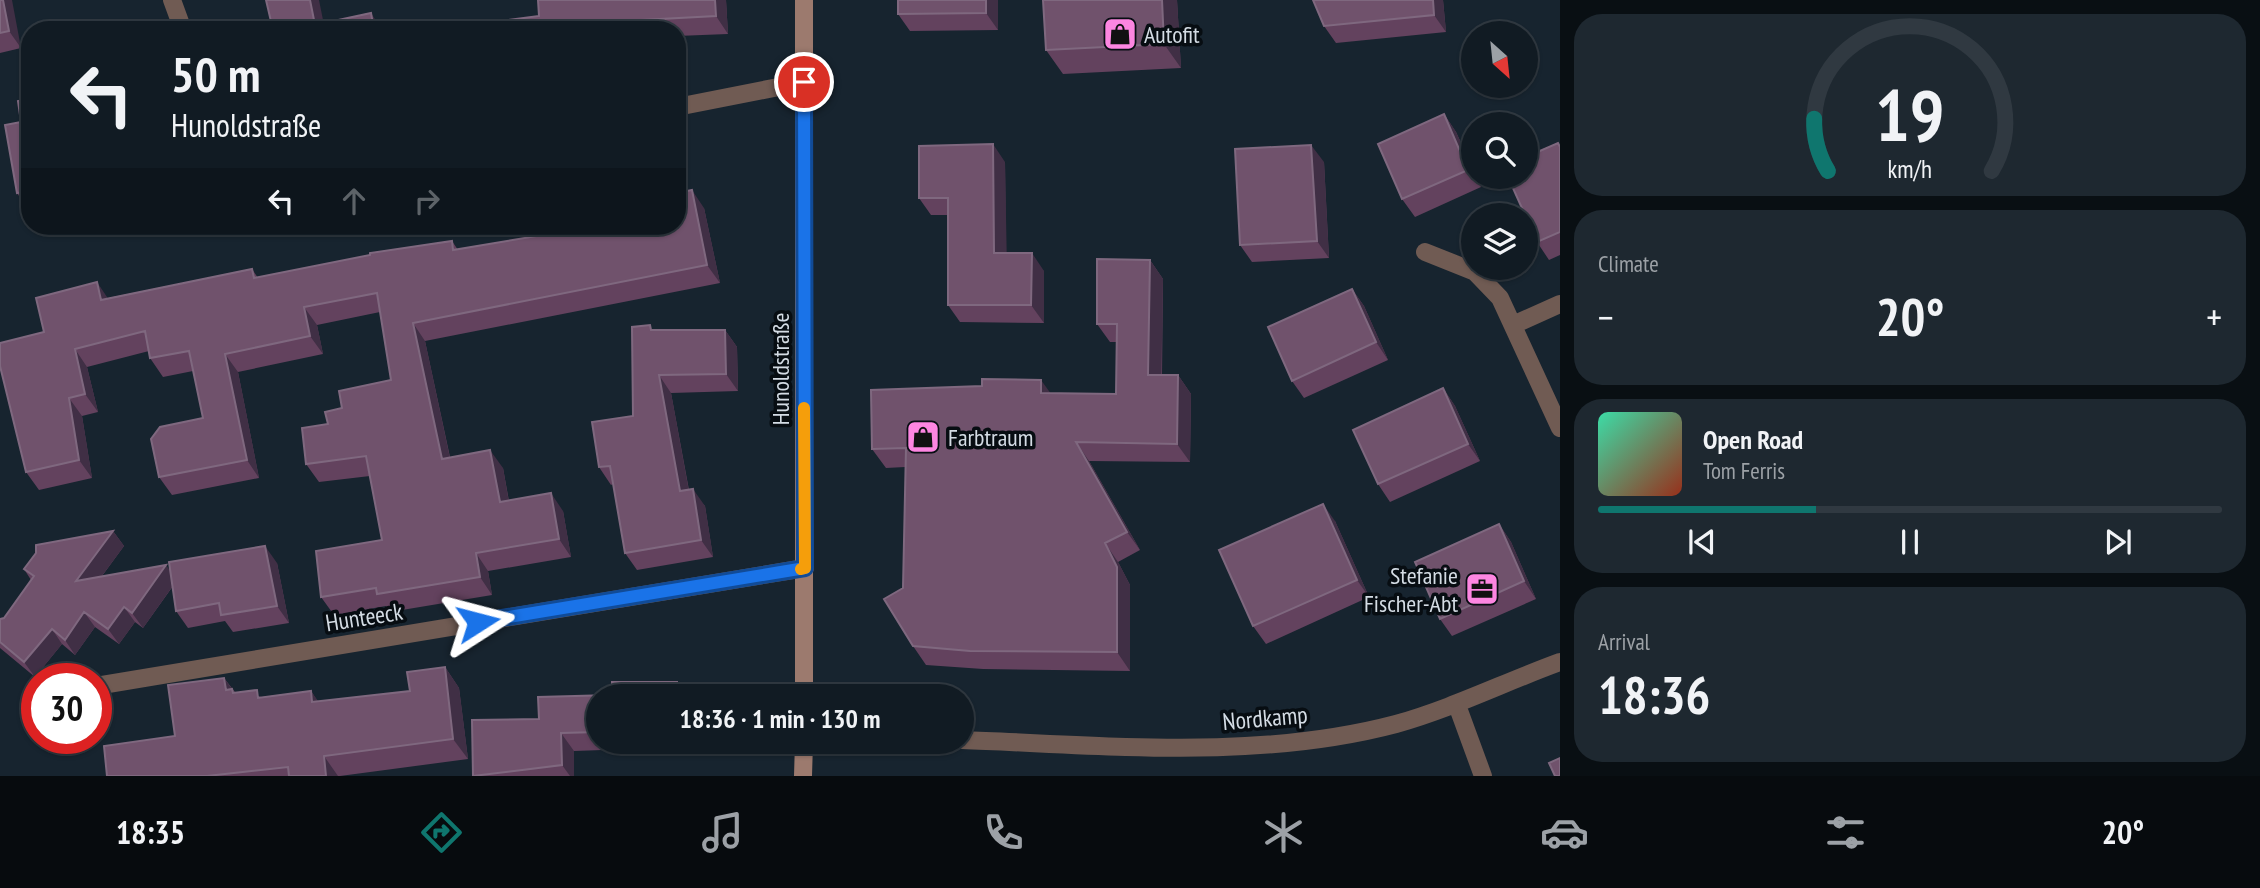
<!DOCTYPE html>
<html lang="en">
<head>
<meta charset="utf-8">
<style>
	:root { --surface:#111b23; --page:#1e2830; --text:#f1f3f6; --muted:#9ca1a6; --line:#303941; --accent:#0f766e }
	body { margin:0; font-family:"PT Sans Narrow",sans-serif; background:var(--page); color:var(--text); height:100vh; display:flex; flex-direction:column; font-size:26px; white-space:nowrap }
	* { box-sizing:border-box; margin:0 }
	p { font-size:23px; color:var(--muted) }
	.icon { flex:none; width:38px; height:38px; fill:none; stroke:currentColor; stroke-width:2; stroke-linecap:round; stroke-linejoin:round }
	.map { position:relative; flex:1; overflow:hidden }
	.details { display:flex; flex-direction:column; gap:14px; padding:14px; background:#090f13; width:700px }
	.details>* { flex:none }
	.banner { position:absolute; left:21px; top:21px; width:665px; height:214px; border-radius:28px; box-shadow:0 2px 5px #0004,0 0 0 2px var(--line); background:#111b23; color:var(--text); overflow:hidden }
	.needle { width:46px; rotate:153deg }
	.buttons { position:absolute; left:1461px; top:21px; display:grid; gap:14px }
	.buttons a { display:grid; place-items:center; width:77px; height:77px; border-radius:50%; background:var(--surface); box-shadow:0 2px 5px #0004,0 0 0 2px var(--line); font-size:35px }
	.speed { position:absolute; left:21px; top:663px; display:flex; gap:14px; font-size:35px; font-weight:700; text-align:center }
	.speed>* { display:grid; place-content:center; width:91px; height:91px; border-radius:50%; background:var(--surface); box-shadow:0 2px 5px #0004,0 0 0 2px var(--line); line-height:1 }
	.speed .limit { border:10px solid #d22; background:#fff; color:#111 }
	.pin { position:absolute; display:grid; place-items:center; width:60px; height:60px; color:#fff; margin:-30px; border:4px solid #fff; border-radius:50%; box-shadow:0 2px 7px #0007 }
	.me { position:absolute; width:77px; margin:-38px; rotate:81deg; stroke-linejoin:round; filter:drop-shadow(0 0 5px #0008) }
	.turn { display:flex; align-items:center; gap:24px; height:147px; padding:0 35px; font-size:32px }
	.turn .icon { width:91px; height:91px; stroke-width:2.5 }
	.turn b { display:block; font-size:49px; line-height:60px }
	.lanes { display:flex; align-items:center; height:66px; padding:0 35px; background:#0003; justify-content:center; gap:35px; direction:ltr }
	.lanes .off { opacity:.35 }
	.big { font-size:52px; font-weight:700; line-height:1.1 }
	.details .tile { flex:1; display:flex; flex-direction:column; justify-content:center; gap:10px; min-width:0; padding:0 24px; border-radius:28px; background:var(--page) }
	.details .dial { align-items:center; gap:0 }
	.dial svg { height:182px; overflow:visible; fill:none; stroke:var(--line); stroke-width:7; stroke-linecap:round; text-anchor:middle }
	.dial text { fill:var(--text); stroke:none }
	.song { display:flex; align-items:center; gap:21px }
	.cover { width:84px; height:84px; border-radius:10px; background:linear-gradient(135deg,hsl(160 70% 55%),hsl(10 70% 35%)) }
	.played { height:7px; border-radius:4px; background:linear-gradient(90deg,var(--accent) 35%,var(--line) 35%) }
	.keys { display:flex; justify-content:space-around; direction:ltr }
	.heat { display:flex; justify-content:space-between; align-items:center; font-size:38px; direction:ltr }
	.trip { position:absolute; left:586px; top:684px; width:388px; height:70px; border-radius:35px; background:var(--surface); box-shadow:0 2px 5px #0004,0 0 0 2px var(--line); font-weight:700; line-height:70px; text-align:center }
	.tab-bar { display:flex; height:112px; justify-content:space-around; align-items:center; background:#070b0e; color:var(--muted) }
	.tab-bar .icon { width:49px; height:49px }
	.tab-bar .active { color:var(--accent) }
	.tab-bar b { font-size:32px; color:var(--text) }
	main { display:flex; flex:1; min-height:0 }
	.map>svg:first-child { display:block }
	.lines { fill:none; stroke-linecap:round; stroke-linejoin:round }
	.street { stroke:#705b53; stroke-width:18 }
	.secondary { stroke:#9c7a6e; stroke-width:18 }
	.wall { fill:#63425e }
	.shaded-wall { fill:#402f45 }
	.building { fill:#70526c; stroke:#7f687f; stroke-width:2 }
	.route-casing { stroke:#114b97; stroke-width:18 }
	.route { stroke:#1a73e8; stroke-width:12 }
	.slow { stroke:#f59e0b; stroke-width:12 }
	.labels { text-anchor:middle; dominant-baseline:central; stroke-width:7; stroke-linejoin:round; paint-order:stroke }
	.poi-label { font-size:24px; fill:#d4dce4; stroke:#070d12; text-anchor:start }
	.street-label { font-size:24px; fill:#d4dce4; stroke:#070d12 }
</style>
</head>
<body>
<main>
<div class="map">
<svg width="1560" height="776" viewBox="0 0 1560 776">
	<rect width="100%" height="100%" fill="#17242f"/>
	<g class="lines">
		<path class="street" d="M 172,0 L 183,30
			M 677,107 L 804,82
			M 1425,252 L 1475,272 L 1500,298 L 1560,428
			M 1513,325 L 1560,304
			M 96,686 L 805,568
			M 1457,705 L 1483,776
			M 962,740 C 1105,745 1256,761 1396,724 C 1453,708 1505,682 1560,662"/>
		<path class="secondary" d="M 804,696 L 804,0
			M 803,776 L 804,742"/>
	</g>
	<path class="wall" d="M 0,0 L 21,48 L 0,53 Z
		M 538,0 L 726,0 L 728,34 L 677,36 L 677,30 L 495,30 L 539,16 Z
		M 998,0 L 998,30 L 910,31 L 898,14 Z
		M 1043,0 L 1177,0 L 1181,68 L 1063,74 L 1046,50 Z
		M 1313,0 L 1443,0 L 1446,32 L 1336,43 L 1324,26 Z
		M 30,99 L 30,212 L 17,193 L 21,122 Z
		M 1444,114 L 1456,132 L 1474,171 L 1474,177 L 1476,177 L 1481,187 L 1415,217 L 1402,199 Z
		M 1560,145 L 1560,255 L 1549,260 L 1537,242 Z
		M 1005,162 L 1006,253 L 1044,271 L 1044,323 L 960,322 L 948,305 L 948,215 L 931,215 L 919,198 Z
		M 1324,162 L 1329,258 L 1252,262 L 1240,245 Z
		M 704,208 L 720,283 L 425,341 L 450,457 L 503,468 L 509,501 L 563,511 L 571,557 L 488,571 L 492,595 L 390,612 L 386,606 L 334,615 L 321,597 L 382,540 L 370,476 L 319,482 L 306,464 L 328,424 L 342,408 L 391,380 L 380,312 L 317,325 L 323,354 L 238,372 L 259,478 L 172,495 L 159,477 L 203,418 L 193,371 L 163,377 L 150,358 L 149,351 L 87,367 L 98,412 L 82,416 L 92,478 L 39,490 L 26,472 L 44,332 L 108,298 L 252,269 L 258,278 L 452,241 L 458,250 Z
		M 1150,260 L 1163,279 L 1162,375 L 1178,375 L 1191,394 L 1190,462 L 1089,461 L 1140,550 L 1118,562 L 1130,585 L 1130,671 L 983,669 L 926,665 L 913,646 L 905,467 L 886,468 L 872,449 L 1050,393 L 1116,394 L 1116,342 L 1110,342 L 1097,324 Z
		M 1352,289 L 1364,306 L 1388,360 L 1304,398 L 1292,381 Z
		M 654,330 L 725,330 L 737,347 L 738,391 L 671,393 L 689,490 L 705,506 L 713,557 L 637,570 L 625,553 L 613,484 L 611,485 L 599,467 L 633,416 Z
		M 1443,388 L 1455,406 L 1480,461 L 1390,502 L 1378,484 Z
		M 1335,521 L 1369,597 L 1266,644 L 1253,626 Z
		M 1499,524 L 1511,542 L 1536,599 L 1452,636 L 1440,619 Z
		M 113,531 L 124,546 L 102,576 L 277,563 L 289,623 L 233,632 L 225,621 L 188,628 L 176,611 L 173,586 L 143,628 L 135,622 L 119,644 L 95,627 L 75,655 L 62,644 L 35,677 L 0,648 L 0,619 L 4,618 L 31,580 L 24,569 Z
		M 445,667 L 459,688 L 468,759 L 340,776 L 107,776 L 175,736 L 224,678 L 235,692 L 262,697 L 311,691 L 318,702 L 410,691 Z
		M 612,682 L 677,682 L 687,696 L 598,696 L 598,742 L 690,742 L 690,747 L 574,751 L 574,776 L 473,776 L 472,720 L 539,719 L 538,697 L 612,695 Z"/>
	<path class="shaded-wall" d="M 3,0 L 12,0 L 21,48 L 9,31 Z
		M 310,0 L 319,0 L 325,30 L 315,25 Z
		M 715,0 L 726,0 L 728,34 L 716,16 Z
		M 986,0 L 998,0 L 998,30 L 986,13 Z
		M 1162,0 L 1177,0 L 1181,68 L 1164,44 Z
		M 1433,0 L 1443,0 L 1446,32 L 1434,15 Z
		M 371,13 L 382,30 L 374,30 Z
		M 1444,114 L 1456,132 L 1474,171 L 1474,177 L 1468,170 Z
		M 993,144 L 1005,162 L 1007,270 L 994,253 Z
		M 1311,145 L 1324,162 L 1329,258 L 1317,241 Z
		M 692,190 L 704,208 L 720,283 L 707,265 Z
		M 1032,253 L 1044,271 L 1044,323 L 1031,305 Z
		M 1150,260 L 1163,279 L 1161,394 L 1148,375 Z
		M 97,282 L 109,300 L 101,300 Z
		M 1352,289 L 1364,306 L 1388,360 L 1376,342 Z
		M 304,307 L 317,325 L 323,354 L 310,336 Z
		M 413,323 L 425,341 L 454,477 L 442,459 Z
		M 725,330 L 737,347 L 738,391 L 726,374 Z
		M 75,349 L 87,367 L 98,412 L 85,394 Z
		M 225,354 L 238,372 L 259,478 L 247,460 Z
		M 659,375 L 671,393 L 692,508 L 680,491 Z
		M 1178,375 L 1191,394 L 1190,462 L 1177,444 Z
		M 1041,380 L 1054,398 L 1041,393 Z
		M 1443,388 L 1455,406 L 1480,461 L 1468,444 Z
		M 69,398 L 82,416 L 92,478 L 79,460 Z
		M 1076,442 L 1089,461 L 1140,550 L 1127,532 Z
		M 490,450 L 503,468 L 512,520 L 500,502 Z
		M 693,489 L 705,506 L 713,557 L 701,540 Z
		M 551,493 L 563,511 L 571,557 L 559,539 Z
		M 1323,504 L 1335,521 L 1369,597 L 1357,580 Z
		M 1499,524 L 1511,542 L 1536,599 L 1524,581 Z
		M 113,531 L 124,546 L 87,596 L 76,581 Z
		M 1105,543 L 1118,562 L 1130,585 L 1130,671 L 1117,652 Z
		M 265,546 L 277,563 L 289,623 L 277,606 Z
		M 476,553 L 488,571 L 492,595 L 480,577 Z
		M 166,565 L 177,580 L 143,628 L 132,613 Z
		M 124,607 L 135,622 L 119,644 L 108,629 Z
		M 84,612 L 95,627 L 75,655 L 65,640 Z
		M 52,629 L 62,644 L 35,677 L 24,662 Z
		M 445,667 L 459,688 L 468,759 L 453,739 Z
		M 224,678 L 247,709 L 226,690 Z
		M 677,682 L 687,696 L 677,696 Z
		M 311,691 L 325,711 L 312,702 Z
		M 561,733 L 574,751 L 574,776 L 570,776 L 562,765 Z
		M 324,756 L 338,776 L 326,776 Z"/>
	<path class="building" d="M 0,0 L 3,0 L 9,31 L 0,33 Z
		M 266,0 L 310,0 L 315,25 L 371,13 L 374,30 L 273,30 Z
		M 538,0 L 715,0 L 716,16 L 604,22 L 605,30 L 495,30 L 494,22 L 539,16 Z
		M 898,0 L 986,0 L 986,13 L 898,14 Z
		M 1043,0 L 1162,0 L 1164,44 L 1046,50 Z
		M 1313,0 L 1433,0 L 1434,15 L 1324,26 Z
		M 30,99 L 30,208 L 27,208 L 24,192 L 17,193 L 5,125 L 21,122 L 18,101 Z
		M 1444,114 L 1468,170 L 1402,199 L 1378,144 Z
		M 1558,143 L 1560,147 L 1560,232 L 1537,242 L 1526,215 L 1525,215 L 1508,177 L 1526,177 L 1526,157 Z
		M 993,144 L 994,253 L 1032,253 L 1031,305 L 948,305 L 948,198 L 919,198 L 919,146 Z
		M 1311,145 L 1317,241 L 1240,245 L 1235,149 Z
		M 692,190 L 707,265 L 413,323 L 442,459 L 490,450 L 500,502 L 551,493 L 559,539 L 476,553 L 480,577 L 377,594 L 376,588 L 321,597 L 316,551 L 382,540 L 366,456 L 306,464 L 302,428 L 328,424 L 325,412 L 342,408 L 339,391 L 391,380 L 377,293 L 304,307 L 310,336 L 225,354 L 247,460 L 159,477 L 151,439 L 160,427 L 203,418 L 189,351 L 150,358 L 145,331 L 75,349 L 85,394 L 69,398 L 79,460 L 26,472 L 0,366 L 0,343 L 44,332 L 36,298 L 97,282 L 101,300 L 252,269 L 254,278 L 370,255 L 370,253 L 452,241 L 453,250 L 543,235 L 541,226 L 677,226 L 677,193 Z
		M 1097,259 L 1150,260 L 1148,375 L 1178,375 L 1177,444 L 1076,442 L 1127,532 L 1105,543 L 1117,567 L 1117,652 L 970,651 L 913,646 L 884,599 L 903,588 L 906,448 L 872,449 L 871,390 L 982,386 L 982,379 L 1041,380 L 1041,393 L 1116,394 L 1117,324 L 1097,324 Z
		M 1352,289 L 1376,342 L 1292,381 L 1268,327 Z
		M 650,325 L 651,330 L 725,330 L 726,374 L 659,375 L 680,491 L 693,489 L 701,540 L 625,553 L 610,466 L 599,467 L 592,422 L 633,416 L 632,327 Z
		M 1443,388 L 1468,444 L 1378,484 L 1353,430 Z
		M 1323,504 L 1357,580 L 1253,626 L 1219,550 Z
		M 1499,524 L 1524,581 L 1440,619 L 1415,562 Z
		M 113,531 L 76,581 L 166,565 L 132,613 L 124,607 L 108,629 L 84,612 L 65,640 L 52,629 L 24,662 L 0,642 L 0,619 L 4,618 L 34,576 L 24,569 L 36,553 L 36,545 Z
		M 265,546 L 277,606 L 221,615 L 219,603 L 176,611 L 169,562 Z
		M 445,667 L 453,739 L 324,756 L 326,776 L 289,776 L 288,767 L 207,776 L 107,776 L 104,746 L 175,736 L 168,685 L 224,678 L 226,690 L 232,689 L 233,693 L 257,690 L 258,698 L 311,691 L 312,702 L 410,691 L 407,672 Z
		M 612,682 L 677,682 L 677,696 L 598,696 L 598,732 L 561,733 L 562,765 L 473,776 L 472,720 L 539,719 L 538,697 L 612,695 Z
		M 1560,758 L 1560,776 L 1555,776 L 1549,763 Z"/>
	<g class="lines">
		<defs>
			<path id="route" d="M 478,622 L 805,568 L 804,82"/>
		</defs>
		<use href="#route" class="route-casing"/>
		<use href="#route" class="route"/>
		<path class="slow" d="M 801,569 L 805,568 L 804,408"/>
	</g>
	<defs>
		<symbol id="shop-square" viewBox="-11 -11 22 22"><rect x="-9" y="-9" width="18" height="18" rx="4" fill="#fd86e1" stroke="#070d12"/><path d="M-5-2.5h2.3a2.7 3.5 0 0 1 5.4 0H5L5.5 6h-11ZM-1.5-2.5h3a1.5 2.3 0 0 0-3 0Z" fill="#111"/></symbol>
		<symbol id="office-square" viewBox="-11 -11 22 22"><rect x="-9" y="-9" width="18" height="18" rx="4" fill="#fd86e1" stroke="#070d12"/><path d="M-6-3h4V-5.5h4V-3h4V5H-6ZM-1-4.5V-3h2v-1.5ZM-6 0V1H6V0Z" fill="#111"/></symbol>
	</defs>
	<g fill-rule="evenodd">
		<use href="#shop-square" x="1101" y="15" width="38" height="38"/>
		<use href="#shop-square" x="904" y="418" width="38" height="38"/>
		<use href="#office-square" x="1463" y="570" width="38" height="38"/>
	</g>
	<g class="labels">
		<g class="poi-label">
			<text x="1144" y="34">Autofit</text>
			<text x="948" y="437">Farbtraum</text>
			<text x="1458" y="575" text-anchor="end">Stefanie<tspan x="1458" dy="28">Fischer-Abt</tspan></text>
		</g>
		<g class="street-label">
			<text transform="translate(780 369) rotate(-90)">Hunoldstraße</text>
			<text transform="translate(364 617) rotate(-9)">Hunteeck</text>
			<text transform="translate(1265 718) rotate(-5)">Nordkamp</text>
		</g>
	</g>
</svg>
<div class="buttons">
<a><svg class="needle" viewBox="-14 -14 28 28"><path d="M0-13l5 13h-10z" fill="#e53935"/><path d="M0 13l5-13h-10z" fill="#9ca1a6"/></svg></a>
<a><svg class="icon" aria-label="search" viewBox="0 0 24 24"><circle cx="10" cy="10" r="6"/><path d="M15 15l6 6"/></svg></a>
<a><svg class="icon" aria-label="layers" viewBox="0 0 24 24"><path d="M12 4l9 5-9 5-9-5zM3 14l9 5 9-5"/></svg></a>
</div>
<div class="speed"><div class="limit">30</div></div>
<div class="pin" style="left:804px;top:82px;background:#d93025"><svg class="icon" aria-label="arrive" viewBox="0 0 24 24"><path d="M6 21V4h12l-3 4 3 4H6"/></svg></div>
<svg class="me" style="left:478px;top:622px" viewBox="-20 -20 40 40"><path d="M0-17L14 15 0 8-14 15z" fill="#1a73e8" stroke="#fff" stroke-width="4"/></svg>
<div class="trip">18:36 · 1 min · 130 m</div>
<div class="banner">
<div class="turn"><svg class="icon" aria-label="left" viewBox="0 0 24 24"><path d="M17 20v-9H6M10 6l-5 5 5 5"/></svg><div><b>50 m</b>Hunoldstraße</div></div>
<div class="lanes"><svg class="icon" aria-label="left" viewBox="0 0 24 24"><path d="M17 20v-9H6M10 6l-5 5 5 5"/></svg><svg class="icon off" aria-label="ahead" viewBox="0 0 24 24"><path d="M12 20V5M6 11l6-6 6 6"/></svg><svg class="icon off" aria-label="right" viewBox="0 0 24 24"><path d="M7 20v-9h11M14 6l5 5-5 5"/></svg></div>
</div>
</div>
<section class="details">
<div class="tile dial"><svg viewBox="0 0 100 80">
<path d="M14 69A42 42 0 1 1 86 69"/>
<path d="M14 69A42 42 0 0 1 8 46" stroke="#0f766e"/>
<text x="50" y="56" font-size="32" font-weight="700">19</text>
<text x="50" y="72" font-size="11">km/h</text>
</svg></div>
<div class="tile"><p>Climate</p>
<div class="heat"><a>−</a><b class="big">20°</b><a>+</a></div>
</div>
<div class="tile">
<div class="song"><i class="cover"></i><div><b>Open Road</b><p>Tom Ferris</p></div></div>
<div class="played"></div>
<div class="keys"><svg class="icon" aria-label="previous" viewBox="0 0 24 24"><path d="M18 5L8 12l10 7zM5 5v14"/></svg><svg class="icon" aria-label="pause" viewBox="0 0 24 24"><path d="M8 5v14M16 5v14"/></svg><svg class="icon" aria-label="next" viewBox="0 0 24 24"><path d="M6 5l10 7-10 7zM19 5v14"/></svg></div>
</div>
<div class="tile"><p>Arrival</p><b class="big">18:36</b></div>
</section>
</main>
<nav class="tab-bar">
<b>18:35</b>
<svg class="icon active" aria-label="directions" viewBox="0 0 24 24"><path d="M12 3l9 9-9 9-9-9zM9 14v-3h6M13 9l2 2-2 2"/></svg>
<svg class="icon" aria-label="music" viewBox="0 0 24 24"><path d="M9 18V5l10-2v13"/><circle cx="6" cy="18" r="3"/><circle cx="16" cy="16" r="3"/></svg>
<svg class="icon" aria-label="phone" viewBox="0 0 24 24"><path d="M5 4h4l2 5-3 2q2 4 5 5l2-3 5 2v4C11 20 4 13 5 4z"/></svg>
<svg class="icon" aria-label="climate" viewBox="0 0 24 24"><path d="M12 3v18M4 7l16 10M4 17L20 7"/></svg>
<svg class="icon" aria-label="car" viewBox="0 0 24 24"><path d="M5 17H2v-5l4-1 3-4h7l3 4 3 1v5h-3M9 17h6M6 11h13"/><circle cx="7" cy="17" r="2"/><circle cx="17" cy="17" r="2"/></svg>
<svg class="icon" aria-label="filters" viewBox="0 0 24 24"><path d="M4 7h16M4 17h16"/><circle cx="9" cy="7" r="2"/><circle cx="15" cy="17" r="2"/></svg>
<b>20°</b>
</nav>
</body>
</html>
